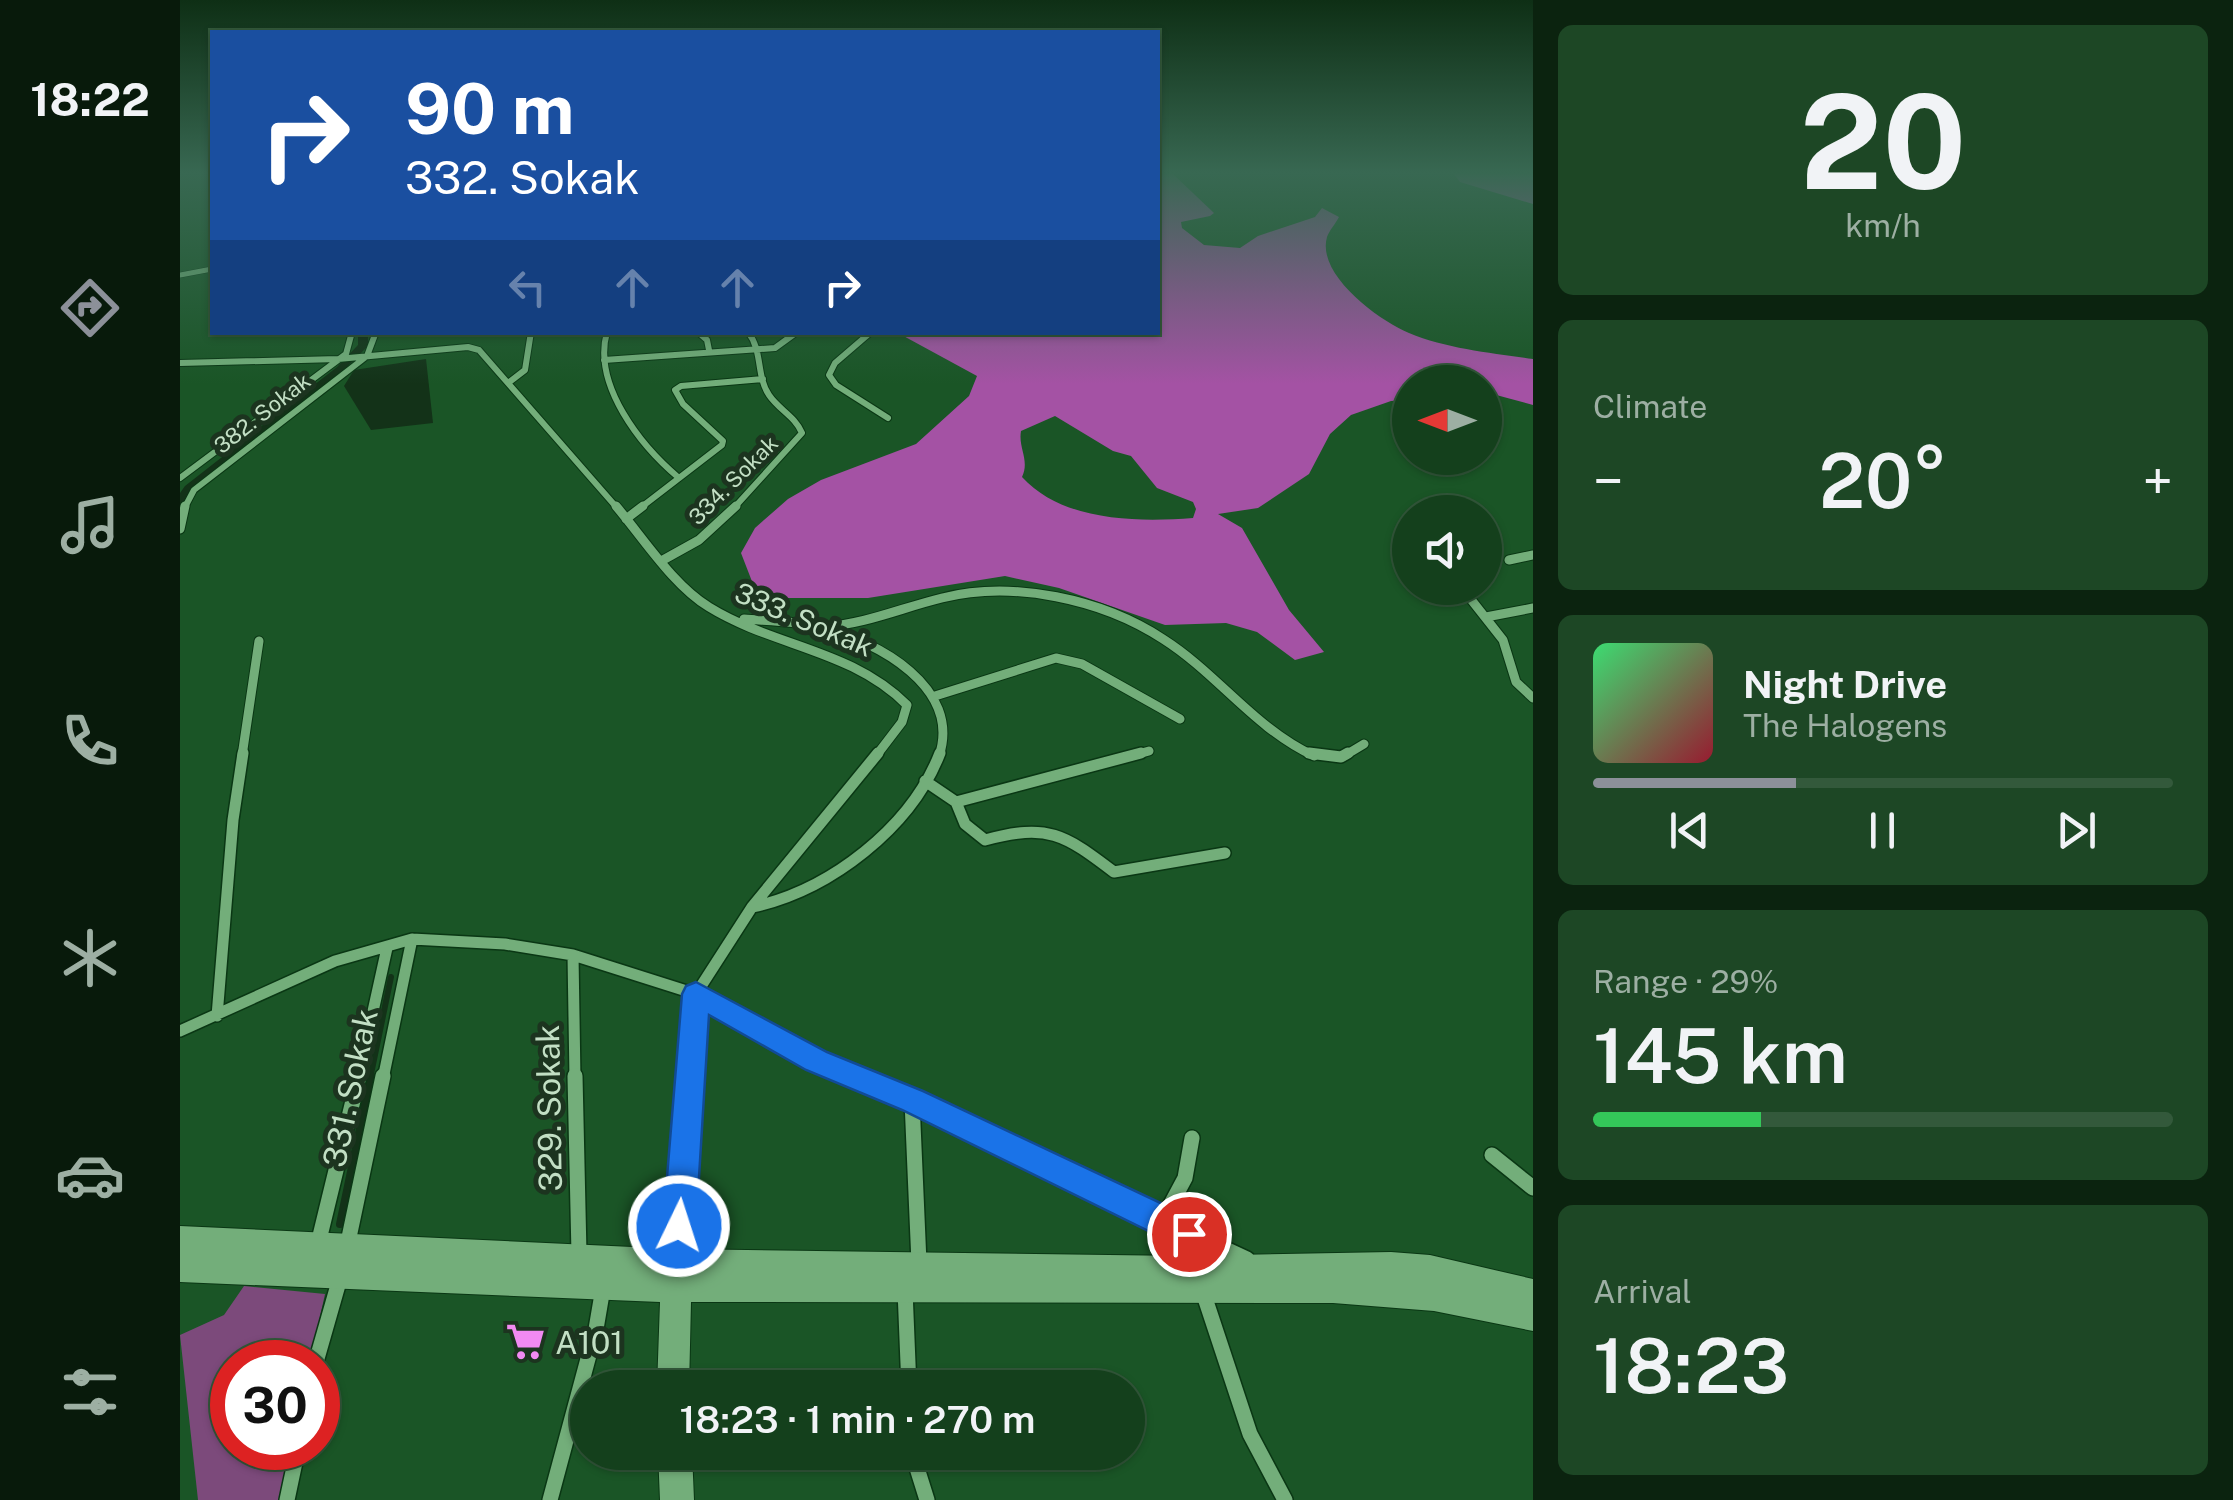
<!DOCTYPE html>
<html lang="en">
<head>
<meta charset="utf-8">
<style>
	:root { --surface:#14401c; --page:#1d4725; --text:#f1f3f6; --muted:#9dafa3; --line:#33593b; --accent:#8c9099 }
	body { margin:0; font-family:"Public Sans",sans-serif; background:var(--page); color:var(--text); height:100vh; display:flex; flex-direction:column; font-size:38px; white-space:nowrap }
	* { box-sizing:border-box; margin:0 }
	p { font-size:32px; color:var(--muted) }
	.icon { flex:none; width:55px; height:55px; fill:none; stroke:currentColor; stroke-width:2; stroke-linecap:round; stroke-linejoin:round }
	.map { position:relative; flex:1; overflow:hidden }
	.sheet { display:flex; flex-direction:column; gap:25px; padding:25px; background:#0b230f; width:700px }
	.sheet>* { flex:none }
	.banner { position:absolute; left:30px; top:30px; width:950px; height:305px; border-radius:0px; box-shadow:0 2px 8px #0004,0 0 0 2px var(--line); background:#1a4fa0; color:#fff; overflow:hidden }
	.needle { width:65px; rotate:270deg }
	.fabs { position:absolute; left:1212px; top:365px; display:grid; gap:20px }
	.fabs a { display:grid; place-items:center; width:110px; height:110px; border-radius:50%; background:var(--surface); box-shadow:0 2px 8px #0004,0 0 0 2px var(--line); font-size:50px }
	.speed { position:absolute; left:30px; top:1340px; display:flex; gap:20px; font-size:50px; font-weight:700; text-align:center }
	.speed>* { display:grid; place-content:center; width:130px; height:130px; border-radius:50%; background:var(--surface); box-shadow:0 2px 8px #0004,0 0 0 2px var(--line); line-height:1 }
	.speed .limit { border:15px solid #d22; background:#fff; color:#111 }
	.pin { position:absolute; display:grid; place-items:center; width:85px; height:85px; color:#fff; margin:-42px; border:5px solid #fff; border-radius:50%; box-shadow:0 2px 10px #0007 }
	.me { position:absolute; width:110px; margin:-55px; rotate:4deg; stroke-linejoin:round; filter:drop-shadow(0 0 8px #0008) }
	.turn { display:flex; align-items:center; gap:35px; height:210px; padding:0 30px; font-size:45px }
	.turn .icon { width:130px; height:130px; stroke-width:2.5 }
	.turn b { display:block; font-size:70px; line-height:85px }
	.lanes { display:flex; align-items:center; height:95px; padding:0 30px; background:#0003; justify-content:center; gap:50px; direction:ltr }
	.lanes .off { opacity:.35 }
	.big { font-size:75px; font-weight:600; line-height:1.1 }
	.sheet .widget { flex:1; display:flex; flex-direction:column; justify-content:center; gap:15px; min-width:0; padding:0 35px; border-radius:15px; background:var(--page) }
	.sheet .dial { align-items:center; gap:0 }
	.dial b { font-size:130px; line-height:1 }
	.song { display:flex; align-items:center; gap:30px }
	.cover { width:120px; height:120px; border-radius:15px; background:linear-gradient(135deg,hsl(140 70% 55%),hsl(350 70% 35%)) }
	.played { height:10px; border-radius:5px; background:linear-gradient(90deg,var(--accent) 35%,var(--line) 35%) }
	.keys { display:flex; justify-content:space-around; direction:ltr }
	.heat { display:flex; justify-content:space-between; align-items:center; font-size:55px; direction:ltr }
	.charge { height:15px; border-radius:8px; background:linear-gradient(90deg,#34c759 29%,var(--line) 0) }
	.trip { position:absolute; left:390px; top:1370px; width:575px; height:100px; border-radius:50px; background:var(--surface); box-shadow:0 2px 8px #0004,0 0 0 2px var(--line); font-weight:600; line-height:100px; text-align:center }
	main { display:flex; flex:1; min-height:0 }
	.tab-bar { display:flex; flex-direction:column; width:180px; justify-content:space-around; align-items:center; background:#081a0b; color:var(--muted) }
	.tab-bar .icon { width:70px; height:70px }
	.tab-bar .on { color:var(--accent) }
	.tab-bar b { font-size:45px; color:var(--text) }
	.map>svg:first-child { display:block }
	.green { fill:#7c4a7b }
	.forest { fill:#a452a4; fill-rule:evenodd }
	.water { fill:#133218 }
	.lines { fill:none; stroke-linecap:round; stroke-linejoin:round }
	.stream-far1 { stroke:#133218; stroke-width:6 }
	.stream { stroke:#133218; stroke-width:8 }
	.canal { fill:#133218; fill-rule:evenodd }
	.street-far4-casing { stroke:#0a3714; stroke-width:6 }
	.street-far3-casing { stroke:#0a3714; stroke-width:8 }
	.street-far2-casing { stroke:#0a3714; stroke-width:11 }
	.street-far1-casing { stroke:#0a3714; stroke-width:14 }
	.street-casing { stroke:#0a3714; stroke-width:18 }
	.secondary-casing { stroke:#0a3714; stroke-width:2 }
	.street-far4 { stroke:#73ae7a; stroke-width:5 }
	.street-far3 { stroke:#73ae7a; stroke-width:6 }
	.street-far2 { stroke:#73ae7a; stroke-width:9 }
	.street-far1 { stroke:#73ae7a; stroke-width:11 }
	.street { stroke:#73ae7a; stroke-width:15 }
	.secondary { fill:#73ae7a; fill-rule:evenodd }
	.route { fill:#1a73e8; stroke:#114b97; stroke-width:2.5 }
	.labels { text-anchor:middle; dominant-baseline:central; stroke-width:10; stroke-linejoin:round; paint-order:stroke }
	.far-street-label { font-size:22px; fill:#c2dfc4; stroke:#1c341f }
	.street-label { font-size:28px; fill:#c2dfc4; stroke:#1c341f }
	.near-street-label { font-size:32px; fill:#c2dfc4; stroke:#1c341f }
	.near-poi-label { font-size:32px; fill:#c2dfc4; stroke:#1c341f; text-anchor:start }
</style>
</head>
<body>
<main>
<nav class="tab-bar">
<b>18:22</b>
<svg class="icon on" aria-label="directions" viewBox="0 0 24 24"><path d="M12 3l9 9-9 9-9-9zM9 14v-3h6M13 9l2 2-2 2"/></svg>
<svg class="icon" aria-label="music" viewBox="0 0 24 24"><path d="M9 18V5l10-2v13"/><circle cx="6" cy="18" r="3"/><circle cx="16" cy="16" r="3"/></svg>
<svg class="icon" aria-label="phone" viewBox="0 0 24 24"><path d="M5 4h4l2 5-3 2q2 4 5 5l2-3 5 2v4C11 20 4 13 5 4z"/></svg>
<svg class="icon" aria-label="climate" viewBox="0 0 24 24"><path d="M12 3v18M4 7l16 10M4 17L20 7"/></svg>
<svg class="icon" aria-label="car" viewBox="0 0 24 24"><path d="M5 17H2v-5l4-1 3-4h7l3 4 3 1v5h-3M9 17h6M6 11h13"/><circle cx="7" cy="17" r="2"/><circle cx="17" cy="17" r="2"/></svg>
<svg class="icon" aria-label="filters" viewBox="0 0 24 24"><path d="M4 7h16M4 17h16"/><circle cx="9" cy="7" r="2"/><circle cx="15" cy="17" r="2"/></svg>
</nav>
<div class="map">
<svg width="1353" height="1500" viewBox="0 0 1353 1500">
	<rect width="100%" height="100%" fill="#1a5526"/>
	<path class="green" d="M 64,1286 L 145,1294 L 130,1362 L 52,1362 L 52,1448 L 111,1448 L 99,1500 L 18,1500 L 0,1335 L 44,1315 Z"/>
	<path class="forest" d="M 978,174 L 993,174 L 1034,213 L 1030,216 L 1001,222 L 1002,228 L 1024,245 L 1060,248 L 1078,236 L 1135,217 L 1142,208 L 1159,217 C 1156,223 1149,231 1147,237 C 1136,275 1200,321 1229,333 C 1267,349 1313,353 1353,359 L 1353,405 L 1305,392 L 1305,382 L 1230,382 L 1230,400 L 1211,401 L 1171,415 L 1150,434 L 1129,474 L 1078,508 L 1038,514 L 1062,528 L 1109,610 L 1144,652 L 1115,660 L 1077,632 L 1046,623 L 985,625 L 879,588 L 825,576 L 688,598 L 605,598 L 573,584 L 561,553 L 575,528 L 608,499 L 641,480 L 736,444 L 789,396 L 797,376 L 718,333 L 978,332 ZM 875,416 L 933,451 L 951,456 L 977,488 L 1013,502 L 1016,509 L 1013,518 C 958,522 883,522 842,477 C 850,460 838,448 841,431 Z
		M 1274,174 L 1353,174 L 1353,204 L 1280,182 Z"/>
	<path class="water" d="M 246,359 L 253,423 L 191,430 L 164,386 L 174,370 Z"/>
	<g class="lines">
		<path class="stream-far1" d="M 190,1079 L 211,977"/>
		<path class="stream" d="M 160,1224 L 191,1076"/>
		<path class="canal" d="M 178,332 L 188,332 L 188,346 L 163,371 L 13,490 L 4,503 L 0,504 L 0,493 L 5,486 L 157,367 L 178,345 Z"/>
		<defs>
			<path id="street-far4" d="M 0,275 L 32,269"/>
			<path id="street-far3" d="M 427,332 C 412,385 461,446 499,478
				M 518,332 L 527,340 L 529,350
				M 691,332 L 655,363 L 649,375 L 656,385 L 708,418
				M 424,360 L 595,348 L 617,332
				M 0,363 L 158,359 L 288,347 L 299,350 L 438,509
				M 328,383 L 345,370 L 351,332
				M 0,478 L 166,354 L 172,332
				M 4,509 L 14,490 L 187,356 L 196,332
				M 459,509 L 542,445 L 543,441 L 503,404 L 495,390 L 501,386 L 583,379
				M 553,509 L 622,433 C 615,416 599,410 589,395 C 576,376 583,351 568,332"/>
			<path id="street-far2" d="M 436,506 C 464,539 493,585 529,607 C 594,647 671,649 727,705 L 722,722 L 696,756
				M 446,519 L 463,506
				M 0,529 L 5,506
				M 483,560 L 519,540 L 556,506
				M 1329,560 L 1353,555
				M 1282,588 L 1323,640 L 1336,682 L 1353,698
				M 1306,617 L 1353,608
				M 564,619 C 590,621 617,621 642,628 C 698,641 782,688 759,756
				M 643,627 C 686,624 721,608 762,598 C 833,580 922,599 983,639 C 1038,674 1074,728 1134,756
				M 755,696 L 876,658 L 902,664 L 1000,719
				M 62,756 L 79,641
				M 951,756 L 969,751
				M 1164,756 L 1184,744"/>
			<path id="street-far1" d="M 1129,753 L 1161,757 L 1168,753
				M 745,781 L 776,802 L 785,824 L 805,840 C 868,823 884,834 934,872 L 1045,853
				M 776,802 L 961,753
				M 573,907 C 650,890 731,828 760,753
				M 393,955 L 395,1079
				M 37,1016 L 53,820 L 63,753
				M 0,1031 L 155,961 L 232,939 L 325,944 L 393,955 L 516,994 L 636,1061 L 679,1079
				M 178,1079 L 207,948
				M 203,1079 L 232,939
				M 510,1079 L 516,994 L 572,907 L 698,753"/>
			<path id="street" d="M 395,1076 L 399,1254
				M 673,1076 L 1067,1259
				M 732,1101 L 739,1263
				M 1312,1155 L 1353,1188
				M 982,1221 L 1005,1178 L 1012,1138
				M 138,1244 L 179,1076
				M 167,1247 L 203,1076
				M 497,1258 L 510,1076
				M 725,1290 L 729,1388
				M 1023,1292 L 1070,1434 L 1105,1500
				M 136,1362 L 160,1278
				M 732,1452 L 747,1500
				M 107,1500 L 118,1448
				M 370,1500 L 416,1329 L 423,1288"/>
			<path id="secondary" d="M 0,1226 L 496,1249 L 1003,1256 L 1211,1252 L 1250,1255 L 1353,1279 L 1353,1331 L 1254,1311 L 1153,1303 L 511,1302 L 509,1388 L 477,1388 L 480,1302 L 0,1282 Z
				M 478,1452 L 512,1452 L 514,1500 L 480,1500 Z"/>
		</defs>
		<use href="#street-far4" class="street-far4-casing"/>
		<use href="#street-far3" class="street-far3-casing"/>
		<use href="#street-far2" class="street-far2-casing"/>
		<use href="#street-far1" class="street-far1-casing"/>
		<use href="#street" class="street-casing"/>
		<use href="#secondary" class="secondary-casing"/>
		<use href="#street-far4" class="street-far4"/>
		<use href="#street-far3" class="street-far3"/>
		<use href="#street-far2" class="street-far2"/>
		<use href="#street-far1" class="street-far1"/>
		<use href="#street" class="street"/>
		<use href="#secondary" class="secondary"/>
	</g>
	<linearGradient id="sky" x2="0" y2="1"><stop stop-color="#0e2f15"/><stop offset="0.45" stop-color="#386852"/><stop offset="1" stop-color="#386852" stop-opacity="0"/></linearGradient>
	<rect width="1353" height="384" fill="url(#sky)"/>
	<path class="route" d="M 516,982 L 647,1052 L 743,1091 L 1021,1222 L 1026,1234 L 1021,1245 L 1009,1250 L 997,1245 L 722,1110 L 626,1070 L 529,1015 L 516,1226 L 511,1237 L 499,1242 L 488,1237 L 483,1226 L 502,994 L 506,986 Z"/>
	<defs>
		<symbol id="supermarket-bare" viewBox="-9 -9 18 18"><path d="M-6-5.5h2.5l.6 2H6L4.5 2H-2.5L-4.4-4H-6ZM-1.5 3.2a1.3 1.3 0 1 0 .1 0ZM3 3.2a1.3 1.3 0 1 0 .1 0Z" fill="#f28af2" stroke="#1c341f" stroke-width="2.5" paint-order="stroke"/></symbol>
	</defs>
	<g fill-rule="evenodd">
		<use href="#supermarket-bare" x="318" y="1314" width="55" height="55"/>
	</g>
	<g class="labels">
		<g class="far-street-label">
			<text transform="translate(82 413) rotate(-38)">382. Sokak</text>
			<text transform="translate(553 480) rotate(-45)">334. Sokak</text>
		</g>
		<g class="street-label">
			<text transform="translate(624 619) rotate(23)">333. Sokak</text>
		</g>
		<g class="near-street-label">
			<text transform="translate(170 1088) rotate(-78)">331. Sokak</text>
			<text transform="translate(369 1108) rotate(-91)">329. Sokak</text>
		</g>
		<g class="near-poi-label">
			<text x="375" y="1342">A101</text>
		</g>
	</g>
</svg>
<div class="fabs">
<a><svg class="needle" viewBox="-14 -14 28 28"><path d="M0-13l5 13h-10z" fill="#e53935"/><path d="M0 13l5-13h-10z" fill="#9dafa3"/></svg></a>
<a><svg class="icon" aria-label="sound" viewBox="0 0 24 24"><path d="M4 9h4l5-4v14l-5-4H4zM17 9q2 3 0 6"/></svg></a>
</div>
<div class="speed"><div class="limit">30</div></div>
<div class="pin" style="left:1009px;top:1234px;background:#d93025"><svg class="icon" aria-label="arrive" viewBox="0 0 24 24"><path d="M6 21V4h12l-3 4 3 4H6"/></svg></div>
<svg class="me" style="left:499px;top:1226px" viewBox="-20 -20 40 40"><circle r="17" fill="#1a73e8" stroke="#fff" stroke-width="3"/><path d="M0-11L8 9 0 5-8 9z" fill="#fff"/></svg>
<div class="trip">18:23 · 1 min · 270 m</div>
<div class="banner">
<div class="turn"><svg class="icon" aria-label="right" viewBox="0 0 24 24"><path d="M7 20v-9h11M14 6l5 5-5 5"/></svg><div><b>90 m</b>332. Sokak</div></div>
<div class="lanes"><svg class="icon off" aria-label="left" viewBox="0 0 24 24"><path d="M17 20v-9H6M10 6l-5 5 5 5"/></svg><svg class="icon off" aria-label="ahead" viewBox="0 0 24 24"><path d="M12 20V5M6 11l6-6 6 6"/></svg><svg class="icon off" aria-label="ahead" viewBox="0 0 24 24"><path d="M12 20V5M6 11l6-6 6 6"/></svg><svg class="icon" aria-label="right" viewBox="0 0 24 24"><path d="M7 20v-9h11M14 6l5 5-5 5"/></svg></div>
</div>
</div>
<section class="sheet">
<div class="widget dial"><b>20</b><p>km/h</p></div>
<div class="widget"><p>Climate</p>
<div class="heat"><a>−</a><b class="big">20°</b><a>+</a></div>
</div>
<div class="widget">
<div class="song"><i class="cover"></i><div><b>Night Drive</b><p>The Halogens</p></div></div>
<div class="played"></div>
<div class="keys"><svg class="icon" aria-label="previous" viewBox="0 0 24 24"><path d="M18 5L8 12l10 7zM5 5v14"/></svg><svg class="icon" aria-label="pause" viewBox="0 0 24 24"><path d="M8 5v14M16 5v14"/></svg><svg class="icon" aria-label="next" viewBox="0 0 24 24"><path d="M6 5l10 7-10 7zM19 5v14"/></svg></div>
</div>
<div class="widget"><p>Range · 29%</p><b class="big">145 km</b><div class="charge"></div></div>
<div class="widget"><p>Arrival</p><b class="big">18:23</b></div>
</section>
</main>
</body>
</html>
